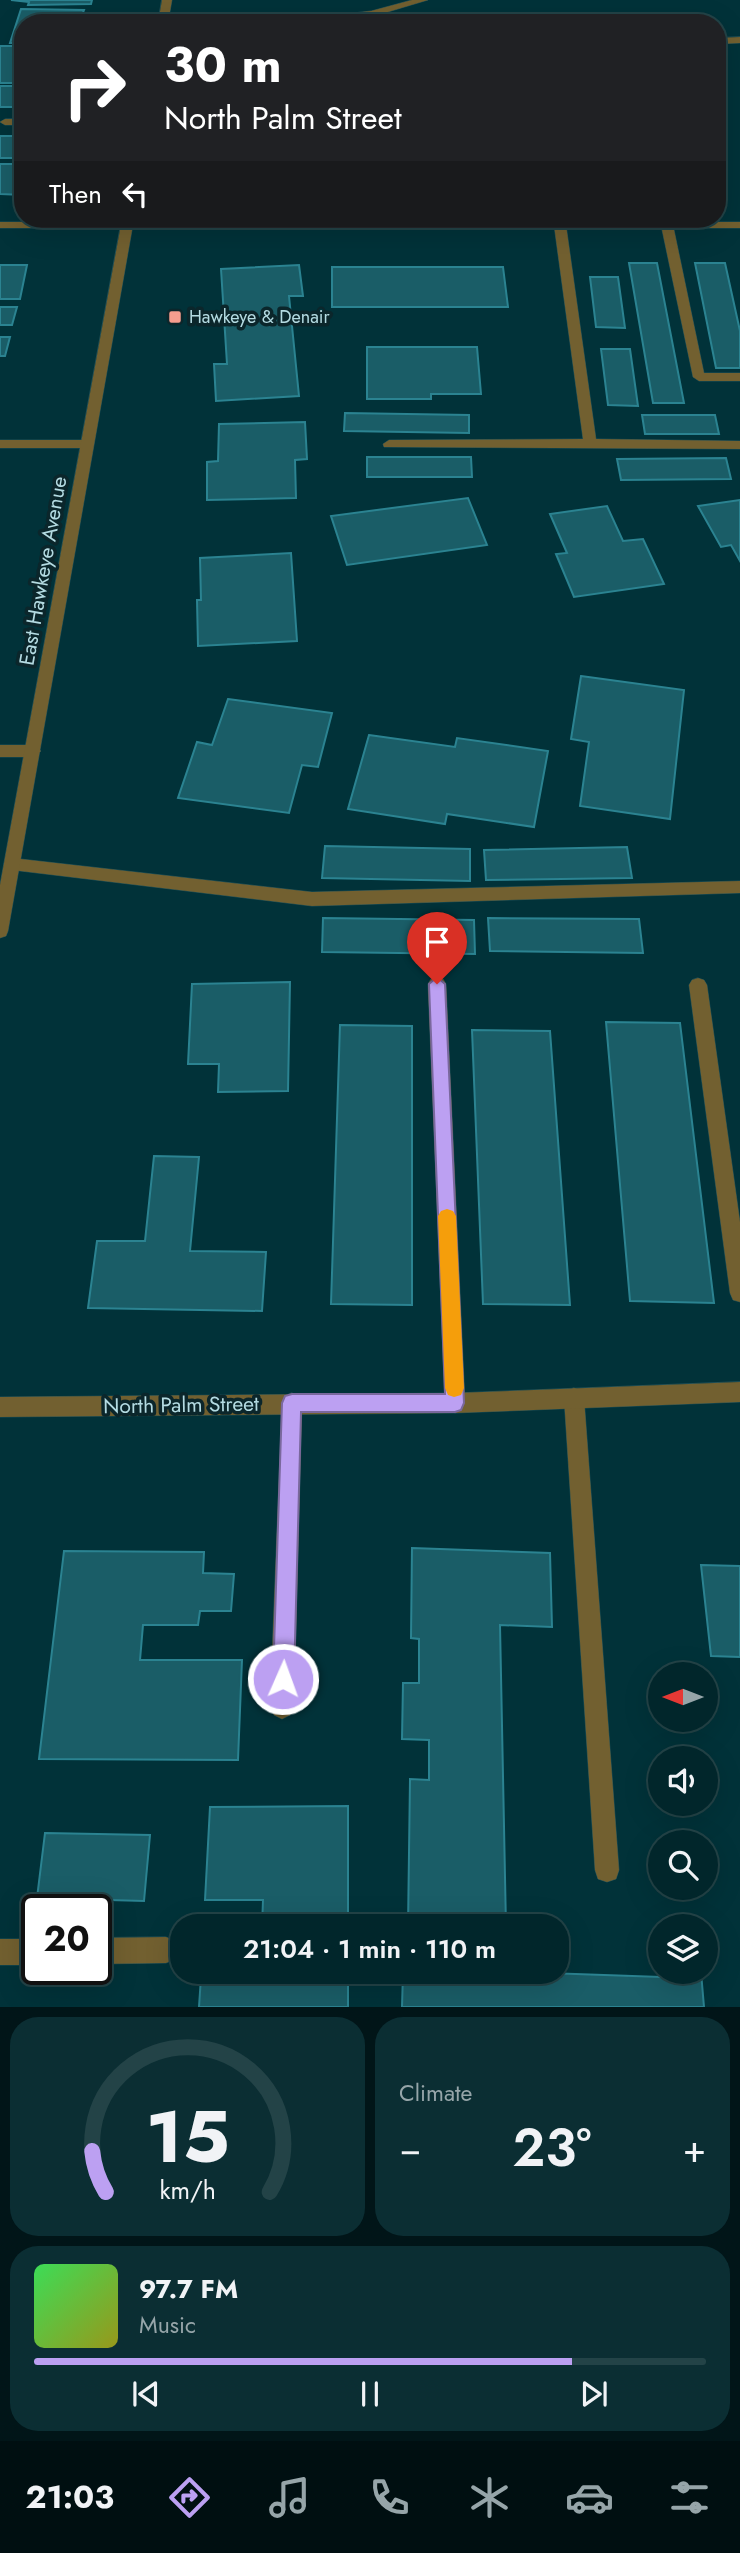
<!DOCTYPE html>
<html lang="en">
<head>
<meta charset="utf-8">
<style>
	:root { --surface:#01262b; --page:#0b2e33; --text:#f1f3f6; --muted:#96a5a9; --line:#234347; --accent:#bca0f2 }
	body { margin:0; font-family:Jost,sans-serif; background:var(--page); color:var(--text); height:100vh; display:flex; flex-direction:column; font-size:26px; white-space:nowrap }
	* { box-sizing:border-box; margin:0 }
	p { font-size:23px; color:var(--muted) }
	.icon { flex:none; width:38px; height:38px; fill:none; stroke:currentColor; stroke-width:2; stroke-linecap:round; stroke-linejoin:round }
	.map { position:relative; height:2007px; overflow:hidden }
	.side { display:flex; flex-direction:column; gap:10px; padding:10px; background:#011518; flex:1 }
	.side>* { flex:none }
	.top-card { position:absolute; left:14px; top:14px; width:712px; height:214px; border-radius:28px; box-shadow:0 7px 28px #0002,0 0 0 2px var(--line); background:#202124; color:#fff; overflow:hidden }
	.needle { width:46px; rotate:270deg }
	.controls { position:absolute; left:648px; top:1662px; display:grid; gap:14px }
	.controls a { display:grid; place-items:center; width:70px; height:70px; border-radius:50%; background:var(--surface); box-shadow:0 7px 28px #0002,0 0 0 2px var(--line); font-size:35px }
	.speed { position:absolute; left:21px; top:1894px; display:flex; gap:14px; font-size:35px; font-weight:700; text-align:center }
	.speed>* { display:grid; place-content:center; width:91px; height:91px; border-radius:50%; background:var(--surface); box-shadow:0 7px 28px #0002,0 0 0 2px var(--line); line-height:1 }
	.speed .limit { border:4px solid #111; border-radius:10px; background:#fff; color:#111 }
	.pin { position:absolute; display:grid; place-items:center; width:60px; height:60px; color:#fff; margin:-72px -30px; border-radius:50% 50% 50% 0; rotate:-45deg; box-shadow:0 0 7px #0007 }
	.pin .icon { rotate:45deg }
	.me { position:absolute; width:77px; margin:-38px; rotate:2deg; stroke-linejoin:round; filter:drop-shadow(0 0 5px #0008) }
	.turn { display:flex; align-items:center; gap:24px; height:147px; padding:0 35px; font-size:32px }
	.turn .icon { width:91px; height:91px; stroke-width:2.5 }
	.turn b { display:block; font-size:49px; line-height:60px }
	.then { display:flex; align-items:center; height:66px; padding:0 35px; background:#0003; gap:14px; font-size:26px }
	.big { font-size:52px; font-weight:600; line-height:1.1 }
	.side .widget { flex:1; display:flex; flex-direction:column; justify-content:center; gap:10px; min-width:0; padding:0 24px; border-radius:28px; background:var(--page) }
	.side .dial { align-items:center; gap:0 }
	.dial svg { height:182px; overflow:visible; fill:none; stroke:var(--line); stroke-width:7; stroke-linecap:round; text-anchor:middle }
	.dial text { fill:var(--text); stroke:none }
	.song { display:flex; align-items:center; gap:21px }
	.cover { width:84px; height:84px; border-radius:10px; background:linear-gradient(135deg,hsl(130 70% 55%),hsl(60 70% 35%)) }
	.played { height:7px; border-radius:4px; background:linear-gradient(90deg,var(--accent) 80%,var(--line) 80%) }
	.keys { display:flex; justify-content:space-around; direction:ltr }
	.heat { display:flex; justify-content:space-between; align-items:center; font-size:38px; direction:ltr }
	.side .tiles { flex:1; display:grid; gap:10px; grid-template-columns:1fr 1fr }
	.widget:last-child { grid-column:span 2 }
	.trip { position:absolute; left:170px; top:1914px; width:399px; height:70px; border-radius:28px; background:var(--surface); box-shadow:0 7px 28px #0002,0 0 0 2px var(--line); font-weight:600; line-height:70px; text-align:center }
	.tab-bar { display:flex; height:112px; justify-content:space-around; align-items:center; background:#000f11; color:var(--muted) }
	.tab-bar .icon { width:49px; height:49px }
	.tab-bar .on { color:var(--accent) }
	.tab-bar b { font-size:32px; color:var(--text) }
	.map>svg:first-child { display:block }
	.building { fill:#1a5d67; stroke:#2b8391; stroke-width:2 }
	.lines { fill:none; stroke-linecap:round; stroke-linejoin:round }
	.service-casing { stroke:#215057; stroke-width:1 }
	.minor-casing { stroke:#215057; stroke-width:1 }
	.tertiary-casing { stroke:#215057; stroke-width:1 }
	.service { fill:#726030; fill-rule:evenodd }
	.minor { fill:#726030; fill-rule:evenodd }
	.tertiary { fill:#726030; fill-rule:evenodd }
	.route { fill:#bca0f2; stroke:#7a689d; stroke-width:2 }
	.slow { fill:#f59e0b }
	.poi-dot { fill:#f59d8e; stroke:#0b262b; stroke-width:2.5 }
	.labels { text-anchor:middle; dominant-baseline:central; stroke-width:7; stroke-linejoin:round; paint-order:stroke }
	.far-poi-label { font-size:18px; fill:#b4dbe2; stroke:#0b262b; text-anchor:start }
	.street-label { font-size:21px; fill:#b4dbe2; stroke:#0b262b }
</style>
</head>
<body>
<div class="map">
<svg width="740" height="2007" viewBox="0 0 740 2007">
	<rect width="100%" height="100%" fill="#013239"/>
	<path class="building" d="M 11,0 L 92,0 L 91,4 L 28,5 L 29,2 Z
		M 21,9 L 84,10 L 79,23 L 23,23 L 23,43 L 10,43 Z
		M 0,46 L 23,46 L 23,83 L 0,83 Z
		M 0,86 L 23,86 L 23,107 L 0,107 Z
		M 0,136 L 23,136 L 23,158 L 0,158 Z
		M 0,164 L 23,164 L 23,195 L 0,194 Z
		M 629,263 L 657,263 L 684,403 L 653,403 Z
		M 695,263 L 725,263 L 740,331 L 740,368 L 716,368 Z
		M 0,265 L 27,265 L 20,299 L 0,299 Z
		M 299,265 L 303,296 L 289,296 L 299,396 L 216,401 L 214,364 L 227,364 L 221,269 Z
		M 332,267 L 503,267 L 508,307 L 332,307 Z
		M 590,277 L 618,277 L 625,328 L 596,327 Z
		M 0,307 L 17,307 L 12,325 L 0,325 Z
		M 0,337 L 10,337 L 5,356 L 0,356 Z
		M 367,347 L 477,347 L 481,394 L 431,394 L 431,399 L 367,399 Z
		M 601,349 L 630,349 L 638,406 L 608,405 Z
		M 345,413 L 469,415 L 469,433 L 344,431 Z
		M 642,415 L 715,415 L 719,434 L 645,434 Z
		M 305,422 L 307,459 L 295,460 L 296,498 L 207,500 L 207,462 L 218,461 L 219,424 Z
		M 367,457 L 471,457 L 472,477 L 367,477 Z
		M 726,458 L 731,479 L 621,480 L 617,459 Z
		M 468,498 L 487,545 L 347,565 L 331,516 Z
		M 740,500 L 740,561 L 731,545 L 721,547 L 698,506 Z
		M 607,506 L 623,541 L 643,539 L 664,584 L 574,597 L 556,554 L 567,553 L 550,514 Z
		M 291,553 L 297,641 L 198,646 L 197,600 L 201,600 L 200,558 Z
		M 581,676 L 684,690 L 670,819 L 580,806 L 589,742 L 571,739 Z
		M 228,699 L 332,713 L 318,767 L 302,765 L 289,813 L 178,798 L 197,742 L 212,745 Z
		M 369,735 L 455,747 L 457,738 L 548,751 L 534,827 L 447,814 L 445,824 L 348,809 Z
		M 325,846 L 470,849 L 470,881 L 322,878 Z
		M 627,847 L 632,878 L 486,880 L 484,850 Z
		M 323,918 L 474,920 L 475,954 L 322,952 Z
		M 488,918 L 639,919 L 643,953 L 490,951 Z
		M 290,982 L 288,1091 L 218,1092 L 219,1064 L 188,1064 L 192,984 Z
		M 606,1022 L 680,1023 L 714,1303 L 630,1301 Z
		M 340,1025 L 412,1026 L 412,1305 L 331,1304 Z
		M 472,1030 L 550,1031 L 570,1305 L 483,1304 Z
		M 154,1156 L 199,1157 L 190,1251 L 266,1252 L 262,1311 L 88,1308 L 97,1241 L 145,1241 Z
		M 412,1548 L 550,1553 L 552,1627 L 500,1625 L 506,1927 L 408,1927 L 410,1779 L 429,1780 L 429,1740 L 402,1739 L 403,1683 L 419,1683 L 419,1639 L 411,1638 Z
		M 64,1551 L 204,1552 L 203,1573 L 234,1574 L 231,1611 L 200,1611 L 198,1625 L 143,1625 L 140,1660 L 242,1660 L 238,1760 L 39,1759 Z
		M 701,1565 L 740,1566 L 740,1657 L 711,1656 Z
		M 348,1806 L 348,1927 L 262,1927 L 263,1900 L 205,1900 L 210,1807 Z
		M 45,1833 L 150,1835 L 144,1901 L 37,1898 Z
		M 261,1972 L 348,1972 L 348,2007 L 199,2007 L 201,1977 L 261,1977 Z
		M 403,1972 L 518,1972 L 661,1977 L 660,1972 L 701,1972 L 704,2007 L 402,2007 Z"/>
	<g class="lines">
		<defs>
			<path id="service" d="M 23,119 L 23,125 L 5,125 L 0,122 L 5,119 Z
				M 560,222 L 566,225 L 596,439 L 740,441 L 740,449 L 384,447 L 383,444 L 389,440 L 583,439 L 554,225 Z
				M 667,222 L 673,225 L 704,373 L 740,373 L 740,381 L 699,381 L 693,377 L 661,225 Z
				M 12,858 L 312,892 L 740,881 L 740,893 L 312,906 L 12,870 L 4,864 Z
				M 437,977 L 443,979 L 446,984 L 465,1403 L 462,1410 L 455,1413 L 448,1410 L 445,1403 L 428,984 L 431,979 Z
				M 698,978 L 704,980 L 707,985 L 740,1222 L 740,1302 L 733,1300 L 730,1293 L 689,985 L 692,980 Z
				M 574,1388 L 581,1391 L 584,1398 L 619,1870 L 616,1879 L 607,1882 L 598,1879 L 595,1870 L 564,1398 L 567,1391 Z
				M 292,1393 L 299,1396 L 302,1403 L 294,1707 L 290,1715 L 282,1719 L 274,1715 L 270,1707 L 282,1403 L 285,1396 Z
				M 166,1937 L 175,1941 L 179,1950 L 175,1959 L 166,1963 L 96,1964 L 96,1938 Z
				M 0,1939 L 37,1939 L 37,1965 L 0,1965 Z"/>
			<path id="minor" d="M 412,0 L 428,0 L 371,17 L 344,20 L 164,21 L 159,18 L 164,15 L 344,14 L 371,11 Z
				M 740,37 L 740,43 L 718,44 L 718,38 Z
				M 0,222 L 740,222 L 740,228 L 0,228 Z
				M 0,440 L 88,440 L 94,444 L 88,448 L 0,448 Z
				M 0,745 L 33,745 L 41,751 L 33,757 L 0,757 Z
				M 740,1382 L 740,1402 L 455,1413 L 0,1417 L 0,1397 L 455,1393 Z"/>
			<path id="tertiary" d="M 162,0 L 172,0 L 168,23 L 158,23 Z
				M 122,219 L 134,219 L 8,931 L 6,936 L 0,938 L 0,885 Z"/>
		</defs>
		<use href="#service" class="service-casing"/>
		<use href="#minor" class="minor-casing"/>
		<use href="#tertiary" class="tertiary-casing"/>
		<use href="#service" class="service"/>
		<use href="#minor" class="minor"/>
		<use href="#tertiary" class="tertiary"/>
	</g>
	<path class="route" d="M 437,977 L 445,984 L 464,1403 L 461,1410 L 455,1412 L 301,1412 L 294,1679 L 291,1687 L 283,1690 L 276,1687 L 273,1679 L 282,1403 L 285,1396 L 292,1394 L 445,1394 L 429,984 Z"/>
	<path class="slow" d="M 447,1209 L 453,1211 L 456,1216 L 464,1388 L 461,1395 L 454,1397 L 448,1395 L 445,1388 L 438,1216 L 441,1211 Z"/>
	<rect class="poi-dot" x="168" y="310" width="14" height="14" rx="3.5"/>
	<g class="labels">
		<g class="far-poi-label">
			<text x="189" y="317">Hawkeye &amp; Denair</text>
		</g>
		<g class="street-label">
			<text transform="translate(43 571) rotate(-80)">East Hawkeye Avenue</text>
			<text transform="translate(181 1405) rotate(-1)">North Palm Street</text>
		</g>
	</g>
</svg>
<div class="controls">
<a><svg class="needle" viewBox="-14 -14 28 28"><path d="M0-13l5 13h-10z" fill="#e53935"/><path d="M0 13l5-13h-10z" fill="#96a5a9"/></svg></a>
<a><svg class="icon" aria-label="sound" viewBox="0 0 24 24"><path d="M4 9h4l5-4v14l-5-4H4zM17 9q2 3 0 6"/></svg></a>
<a><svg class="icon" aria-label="search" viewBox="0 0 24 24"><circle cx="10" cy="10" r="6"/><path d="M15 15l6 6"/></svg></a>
<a><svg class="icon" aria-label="layers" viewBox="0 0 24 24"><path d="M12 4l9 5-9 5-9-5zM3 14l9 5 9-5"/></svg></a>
</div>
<div class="speed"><div class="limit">20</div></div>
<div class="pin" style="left:437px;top:984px;background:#d93025"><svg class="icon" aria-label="arrive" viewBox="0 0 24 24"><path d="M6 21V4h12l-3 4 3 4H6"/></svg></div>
<svg class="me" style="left:283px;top:1679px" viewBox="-20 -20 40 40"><circle r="17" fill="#bca0f2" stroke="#fff" stroke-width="3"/><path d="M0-11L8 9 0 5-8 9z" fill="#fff"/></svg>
<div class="trip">21:04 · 1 min · 110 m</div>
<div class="top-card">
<div class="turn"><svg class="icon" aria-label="right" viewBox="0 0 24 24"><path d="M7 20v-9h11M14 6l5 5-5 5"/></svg><div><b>30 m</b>North Palm Street</div></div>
<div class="then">Then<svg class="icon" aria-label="left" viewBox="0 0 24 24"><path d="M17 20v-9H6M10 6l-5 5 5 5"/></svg></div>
</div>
</div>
<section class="side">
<div class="tiles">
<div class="widget dial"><svg viewBox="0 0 100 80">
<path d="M14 69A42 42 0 1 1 86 69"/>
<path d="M14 69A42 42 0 0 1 8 51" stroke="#bca0f2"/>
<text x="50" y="56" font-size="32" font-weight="700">15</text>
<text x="50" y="72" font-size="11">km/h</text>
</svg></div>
<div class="widget"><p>Climate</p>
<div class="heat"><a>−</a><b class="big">23°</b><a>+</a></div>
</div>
<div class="widget">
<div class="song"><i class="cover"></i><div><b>97.7 FM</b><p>Music</p></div></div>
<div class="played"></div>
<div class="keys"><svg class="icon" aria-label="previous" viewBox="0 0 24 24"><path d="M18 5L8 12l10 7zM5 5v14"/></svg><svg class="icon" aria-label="pause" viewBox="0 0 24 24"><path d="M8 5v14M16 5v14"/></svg><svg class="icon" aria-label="next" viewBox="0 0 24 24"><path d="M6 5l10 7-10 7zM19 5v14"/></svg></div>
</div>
</div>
</section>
<nav class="tab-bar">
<b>21:03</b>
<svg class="icon on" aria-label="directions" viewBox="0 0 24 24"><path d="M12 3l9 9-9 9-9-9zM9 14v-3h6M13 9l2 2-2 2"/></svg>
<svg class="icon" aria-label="music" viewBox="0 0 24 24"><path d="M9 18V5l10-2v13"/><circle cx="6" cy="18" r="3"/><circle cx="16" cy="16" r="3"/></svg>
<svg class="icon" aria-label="phone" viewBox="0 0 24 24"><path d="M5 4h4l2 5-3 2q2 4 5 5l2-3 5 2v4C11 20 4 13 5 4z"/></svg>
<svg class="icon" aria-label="climate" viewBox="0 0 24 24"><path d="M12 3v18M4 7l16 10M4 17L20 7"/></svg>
<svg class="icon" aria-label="car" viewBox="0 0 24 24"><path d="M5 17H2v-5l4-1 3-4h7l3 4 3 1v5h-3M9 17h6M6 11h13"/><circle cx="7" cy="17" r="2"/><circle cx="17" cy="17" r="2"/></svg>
<svg class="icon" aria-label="filters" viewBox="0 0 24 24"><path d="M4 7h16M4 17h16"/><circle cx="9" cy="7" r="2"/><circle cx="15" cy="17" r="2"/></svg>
</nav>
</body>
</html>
